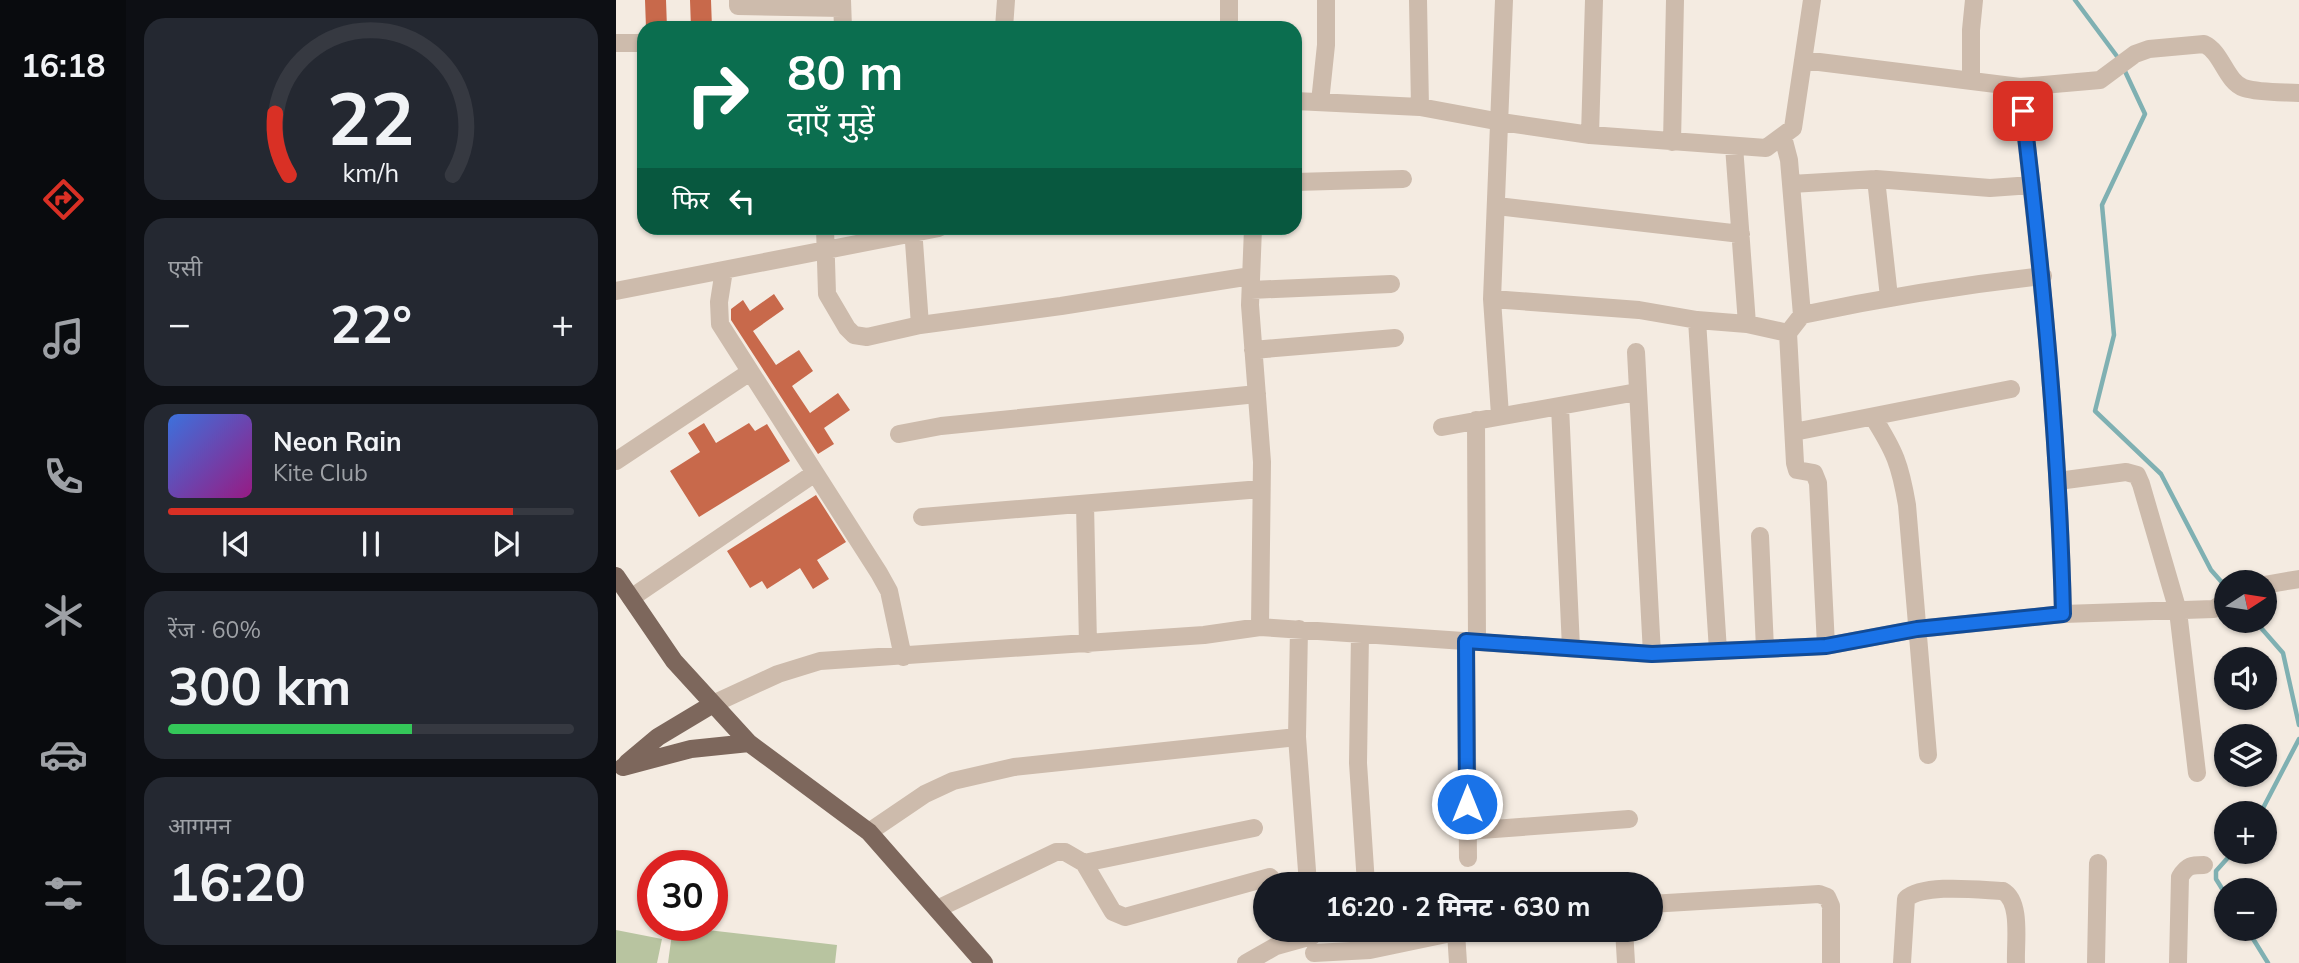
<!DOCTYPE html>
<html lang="hi">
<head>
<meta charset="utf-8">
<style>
	:root { --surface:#171b24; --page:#242831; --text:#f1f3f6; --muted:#9ea1a6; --line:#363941; --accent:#d93025 }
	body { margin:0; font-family:Mulish,"Noto Sans Devanagari",sans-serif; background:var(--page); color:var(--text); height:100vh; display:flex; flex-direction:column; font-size:26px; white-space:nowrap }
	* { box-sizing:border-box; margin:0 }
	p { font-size:23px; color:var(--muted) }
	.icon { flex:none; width:38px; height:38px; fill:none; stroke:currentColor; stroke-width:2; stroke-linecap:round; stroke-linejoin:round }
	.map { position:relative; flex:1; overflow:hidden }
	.sheet { display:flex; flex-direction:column; gap:18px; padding:18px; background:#0d0f14; width:490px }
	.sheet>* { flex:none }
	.banner { position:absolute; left:21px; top:21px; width:665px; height:214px; border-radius:21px; box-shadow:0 2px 5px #0004; background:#0b6e4f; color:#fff; overflow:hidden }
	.needle { width:46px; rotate:78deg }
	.controls { position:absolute; left:1598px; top:570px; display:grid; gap:14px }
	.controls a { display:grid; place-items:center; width:63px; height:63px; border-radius:50%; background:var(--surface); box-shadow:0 2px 5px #0004; font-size:35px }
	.speed { position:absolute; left:21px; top:850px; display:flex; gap:14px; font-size:35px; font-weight:700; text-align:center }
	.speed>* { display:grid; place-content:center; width:91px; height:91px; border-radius:50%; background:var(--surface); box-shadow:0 2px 5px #0004; line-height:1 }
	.speed .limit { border:10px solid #d22; background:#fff; color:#111 }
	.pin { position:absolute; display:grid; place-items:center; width:60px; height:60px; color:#fff; margin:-30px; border-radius:14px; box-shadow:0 4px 10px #0006 }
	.me { position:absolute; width:77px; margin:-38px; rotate:0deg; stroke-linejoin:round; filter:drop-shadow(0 0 5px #0008) }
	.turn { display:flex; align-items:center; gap:24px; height:147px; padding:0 35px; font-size:32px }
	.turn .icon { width:91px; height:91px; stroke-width:2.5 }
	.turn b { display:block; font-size:49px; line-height:60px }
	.then { display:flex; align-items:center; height:66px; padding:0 35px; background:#0003; gap:14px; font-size:26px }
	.big { font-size:52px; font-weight:700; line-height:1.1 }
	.sheet .tile { flex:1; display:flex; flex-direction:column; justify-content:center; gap:10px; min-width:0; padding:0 24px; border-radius:21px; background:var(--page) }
	.sheet .dial { align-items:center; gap:0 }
	.dial svg { height:182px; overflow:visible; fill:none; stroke:var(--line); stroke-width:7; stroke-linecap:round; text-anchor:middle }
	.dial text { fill:var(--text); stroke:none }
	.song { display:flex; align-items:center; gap:21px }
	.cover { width:84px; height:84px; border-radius:10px; background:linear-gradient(135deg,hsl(220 70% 55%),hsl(310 70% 35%)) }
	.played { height:7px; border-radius:4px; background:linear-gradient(90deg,var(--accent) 85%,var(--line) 85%) }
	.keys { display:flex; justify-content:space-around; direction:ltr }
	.heat { display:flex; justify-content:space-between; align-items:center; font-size:38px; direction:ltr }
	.charge { height:10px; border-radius:5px; background:linear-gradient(90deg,#34c759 60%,var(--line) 0) }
	.trip { position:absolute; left:637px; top:872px; width:410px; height:70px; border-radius:35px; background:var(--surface); box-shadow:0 2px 5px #0004; font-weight:700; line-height:70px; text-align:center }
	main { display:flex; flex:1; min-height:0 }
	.dock { display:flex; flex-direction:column; width:126px; justify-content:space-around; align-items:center; background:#090b0e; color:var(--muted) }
	.dock .icon { width:49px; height:49px }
	.dock .selected { color:var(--accent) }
	.dock b { font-size:32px; color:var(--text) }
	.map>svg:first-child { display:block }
	.green { fill:#b8c4a0 }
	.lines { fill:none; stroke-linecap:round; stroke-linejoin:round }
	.stream { stroke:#7fb0b2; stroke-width:4.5 }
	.building { fill:#c8694b }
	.minor { stroke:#cdbbac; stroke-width:18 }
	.major { stroke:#7d675c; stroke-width:18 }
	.route-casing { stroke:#114b97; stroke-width:18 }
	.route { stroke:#1a73e8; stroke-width:12 }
</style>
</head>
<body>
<main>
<nav class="dock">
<b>16:18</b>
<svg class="icon selected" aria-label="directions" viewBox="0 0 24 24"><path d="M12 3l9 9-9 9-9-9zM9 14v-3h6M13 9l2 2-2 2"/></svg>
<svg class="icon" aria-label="music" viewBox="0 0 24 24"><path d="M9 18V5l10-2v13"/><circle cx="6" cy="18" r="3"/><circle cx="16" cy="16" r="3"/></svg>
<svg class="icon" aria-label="phone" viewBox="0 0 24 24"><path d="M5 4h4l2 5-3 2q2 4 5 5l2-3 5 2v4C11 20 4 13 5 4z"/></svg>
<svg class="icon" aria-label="climate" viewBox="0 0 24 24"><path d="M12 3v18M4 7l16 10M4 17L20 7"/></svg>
<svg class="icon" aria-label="car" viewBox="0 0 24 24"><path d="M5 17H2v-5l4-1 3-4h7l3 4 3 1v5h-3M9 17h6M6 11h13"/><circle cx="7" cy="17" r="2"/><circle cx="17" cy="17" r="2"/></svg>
<svg class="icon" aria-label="filters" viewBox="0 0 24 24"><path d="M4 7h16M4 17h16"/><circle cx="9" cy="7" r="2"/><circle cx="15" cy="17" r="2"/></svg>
</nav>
<section class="sheet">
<div class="tile dial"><svg viewBox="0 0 100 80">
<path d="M14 69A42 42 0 1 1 86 69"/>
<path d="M14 69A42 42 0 0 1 8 42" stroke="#d93025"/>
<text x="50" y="56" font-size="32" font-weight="700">22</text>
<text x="50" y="72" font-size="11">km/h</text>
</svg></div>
<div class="tile"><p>एसी</p>
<div class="heat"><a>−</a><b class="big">22°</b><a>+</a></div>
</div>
<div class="tile">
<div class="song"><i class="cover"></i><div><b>Neon Rain</b><p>Kite Club</p></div></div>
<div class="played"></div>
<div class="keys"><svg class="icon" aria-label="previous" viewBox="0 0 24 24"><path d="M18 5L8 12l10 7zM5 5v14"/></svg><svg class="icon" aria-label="pause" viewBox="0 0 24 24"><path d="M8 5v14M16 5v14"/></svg><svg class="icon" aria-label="next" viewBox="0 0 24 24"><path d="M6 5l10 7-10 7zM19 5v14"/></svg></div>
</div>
<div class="tile"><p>रेंज · 60%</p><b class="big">300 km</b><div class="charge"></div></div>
<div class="tile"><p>आगमन</p><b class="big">16:20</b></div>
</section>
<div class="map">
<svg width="1683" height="963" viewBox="0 0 1683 963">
	<rect width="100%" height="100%" fill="#f4ebe1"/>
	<path class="green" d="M 57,926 L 221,945 L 219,963 L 52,963 Z
		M 0,930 L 46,939 L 41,963 L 0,963 Z"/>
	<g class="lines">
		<path class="stream" d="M 1459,0 L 1503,59
			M 1507,67 L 1529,114 L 1486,205 L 1498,335 L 1479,411 L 1545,474 L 1595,570 L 1610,587
			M 1639,621 L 1667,653 L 1683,725
			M 1644,814 L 1683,739
			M 1610,895 L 1600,879 L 1600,871 L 1617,852
			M 1631,929 L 1652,963"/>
	</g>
	<path class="building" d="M 29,0 L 50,0 L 51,28 L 30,28 Z
		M 74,0 L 95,0 L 96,28 L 75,28 Z
		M 158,294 L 168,309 L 137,331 L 160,365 L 183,350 L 197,371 L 176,386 L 194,413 L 222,393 L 234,410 L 208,428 L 218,444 L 202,454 L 115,320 L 115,309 L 127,300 L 134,311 Z
		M 88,423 L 100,443 L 133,423 L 139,431 L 151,424 L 174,461 L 83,517 L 54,471 L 84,452 L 72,433 Z
		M 200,495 L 230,542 L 201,560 L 213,579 L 197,589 L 184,568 L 151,589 L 146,581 L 134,588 L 111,551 Z"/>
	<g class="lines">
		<path class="minor" d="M 122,0 L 122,6 L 226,8
			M 226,0 L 227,28
			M 613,0 L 613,28
			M 802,0 L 804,107
			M 388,28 L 390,0
			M 0,43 L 28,43
			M 1187,60 L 1404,87 L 1484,80 L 1519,54 L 1533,49 L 1588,44 C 1606,52 1610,82 1628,88 C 1644,93 1666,92 1683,93
			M 1355,81 L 1355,30 L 1358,0
			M 1404,87 C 1425,263 1443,436 1447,614
			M 679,101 L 804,107 L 885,122 L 974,135 L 1150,148 L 1177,128 L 1196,0
			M 704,102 L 710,45 L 710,0
			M 974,135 L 978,0
			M 1167,137 L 1173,160 L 1186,315 L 1172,333 L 1179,463 L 1181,470 L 1198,473 L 1202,483 L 1210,646
			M 1056,142 L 1059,0
			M 1118,146 L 1131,324
			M 1260,179 L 1273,297
			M 679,182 L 787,179
			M 1175,184 L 1260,179 L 1374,188 L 1416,185
			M 881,206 L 1125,234
			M 209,228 L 211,294 L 231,328 L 238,335 L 251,337 L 304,325 L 445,306 L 635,276
			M 297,228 L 304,325
			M 108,270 L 103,302 L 104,324 L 263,573 L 273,591 L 287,657
			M 635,290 L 775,284
			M 0,291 L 323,228
			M 876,299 L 1023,310 L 1081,320 L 1131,324 L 1172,333
			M 1186,315 C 1266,298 1346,285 1427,276
			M 1081,320 L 1102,651
			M 637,350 L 779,338
			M 1020,352 L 1036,654
			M 944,406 L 955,648
			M 884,415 L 876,299 L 888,0
			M 1257,417 C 1279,452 1284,464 1291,505 L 1312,755
			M 860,420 L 861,642
			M 826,427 L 1021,392
			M 1178,432 L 1395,389
			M 283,434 L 325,426 L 641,394
			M 0,461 L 128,376 L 134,371
			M 1442,481 L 1510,472 L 1521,475 L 1525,484 L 1562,611 L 1581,773
			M 469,504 L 472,644
			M 306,517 L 645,489
			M 1144,536 L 1149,649
			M 1648,585 L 1683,579
			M 15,598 L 199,473
			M 644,627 L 1036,654 L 1210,646 L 1301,629 L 1447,614 L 1598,609 L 1610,601
			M 683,629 L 681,737 L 692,884
			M 744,634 L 742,763 L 750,884
			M 850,641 L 852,858
			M 97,704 L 162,674 L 204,661 L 588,635 L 644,627 L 646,462 L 634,305 L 637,228
			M 851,831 L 1013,819
			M 253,832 L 309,794 L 337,781 L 398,767 L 681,737
			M 468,863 L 497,912 L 509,917 L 654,877
			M 1034,904 L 1203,894 L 1211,897 L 1215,906 L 1215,963
			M 321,909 L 440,852 L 449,852 L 468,863 L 638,828
			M 753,929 L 754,950
			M 1008,929 L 1010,963
			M 840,932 L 842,963
			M 698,953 L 754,950 L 840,932 L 844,929
			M 630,963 L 660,946 L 696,936
			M 1286,963 L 1290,899 C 1308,883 1363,890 1387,891 C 1406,902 1399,943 1400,963
			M 1480,963 L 1482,863
			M 1562,963 L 1564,877 C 1571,865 1576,865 1588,865"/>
		<path class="major" d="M 0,576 L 58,661 L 133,743 L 253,832 L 368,963
			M 11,763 L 42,737 L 97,704
			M 7,767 L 75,749 L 133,743"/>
	</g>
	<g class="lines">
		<defs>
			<path id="route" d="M 851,804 L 850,641 L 1036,654 L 1190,647 L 1210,646 L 1301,629 L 1447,614 C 1443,445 1427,279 1407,111"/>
		</defs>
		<use href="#route" class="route-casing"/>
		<use href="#route" class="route"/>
	</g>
</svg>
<div class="controls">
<a><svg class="needle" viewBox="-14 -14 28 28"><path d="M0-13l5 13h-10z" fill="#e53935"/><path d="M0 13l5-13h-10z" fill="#9ea1a6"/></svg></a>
<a><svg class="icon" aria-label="sound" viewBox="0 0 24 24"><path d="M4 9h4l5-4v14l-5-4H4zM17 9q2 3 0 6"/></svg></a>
<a><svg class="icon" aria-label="layers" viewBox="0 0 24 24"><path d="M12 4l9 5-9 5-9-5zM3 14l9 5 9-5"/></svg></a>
<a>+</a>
<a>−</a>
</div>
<div class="speed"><div class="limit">30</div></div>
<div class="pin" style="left:1407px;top:111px;background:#d93025"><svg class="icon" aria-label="arrive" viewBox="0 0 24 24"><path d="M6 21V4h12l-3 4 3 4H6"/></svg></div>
<svg class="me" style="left:851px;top:804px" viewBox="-20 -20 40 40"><circle r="17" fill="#1a73e8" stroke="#fff" stroke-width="3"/><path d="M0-11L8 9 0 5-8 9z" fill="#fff"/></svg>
<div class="trip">16:20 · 2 मिनट · 630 m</div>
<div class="banner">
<div class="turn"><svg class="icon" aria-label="right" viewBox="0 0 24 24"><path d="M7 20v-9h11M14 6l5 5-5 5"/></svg><div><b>80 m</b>दाएँ मुड़ें</div></div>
<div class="then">फिर<svg class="icon" aria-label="left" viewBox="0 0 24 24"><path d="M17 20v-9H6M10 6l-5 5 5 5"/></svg></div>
</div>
</div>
</main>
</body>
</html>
